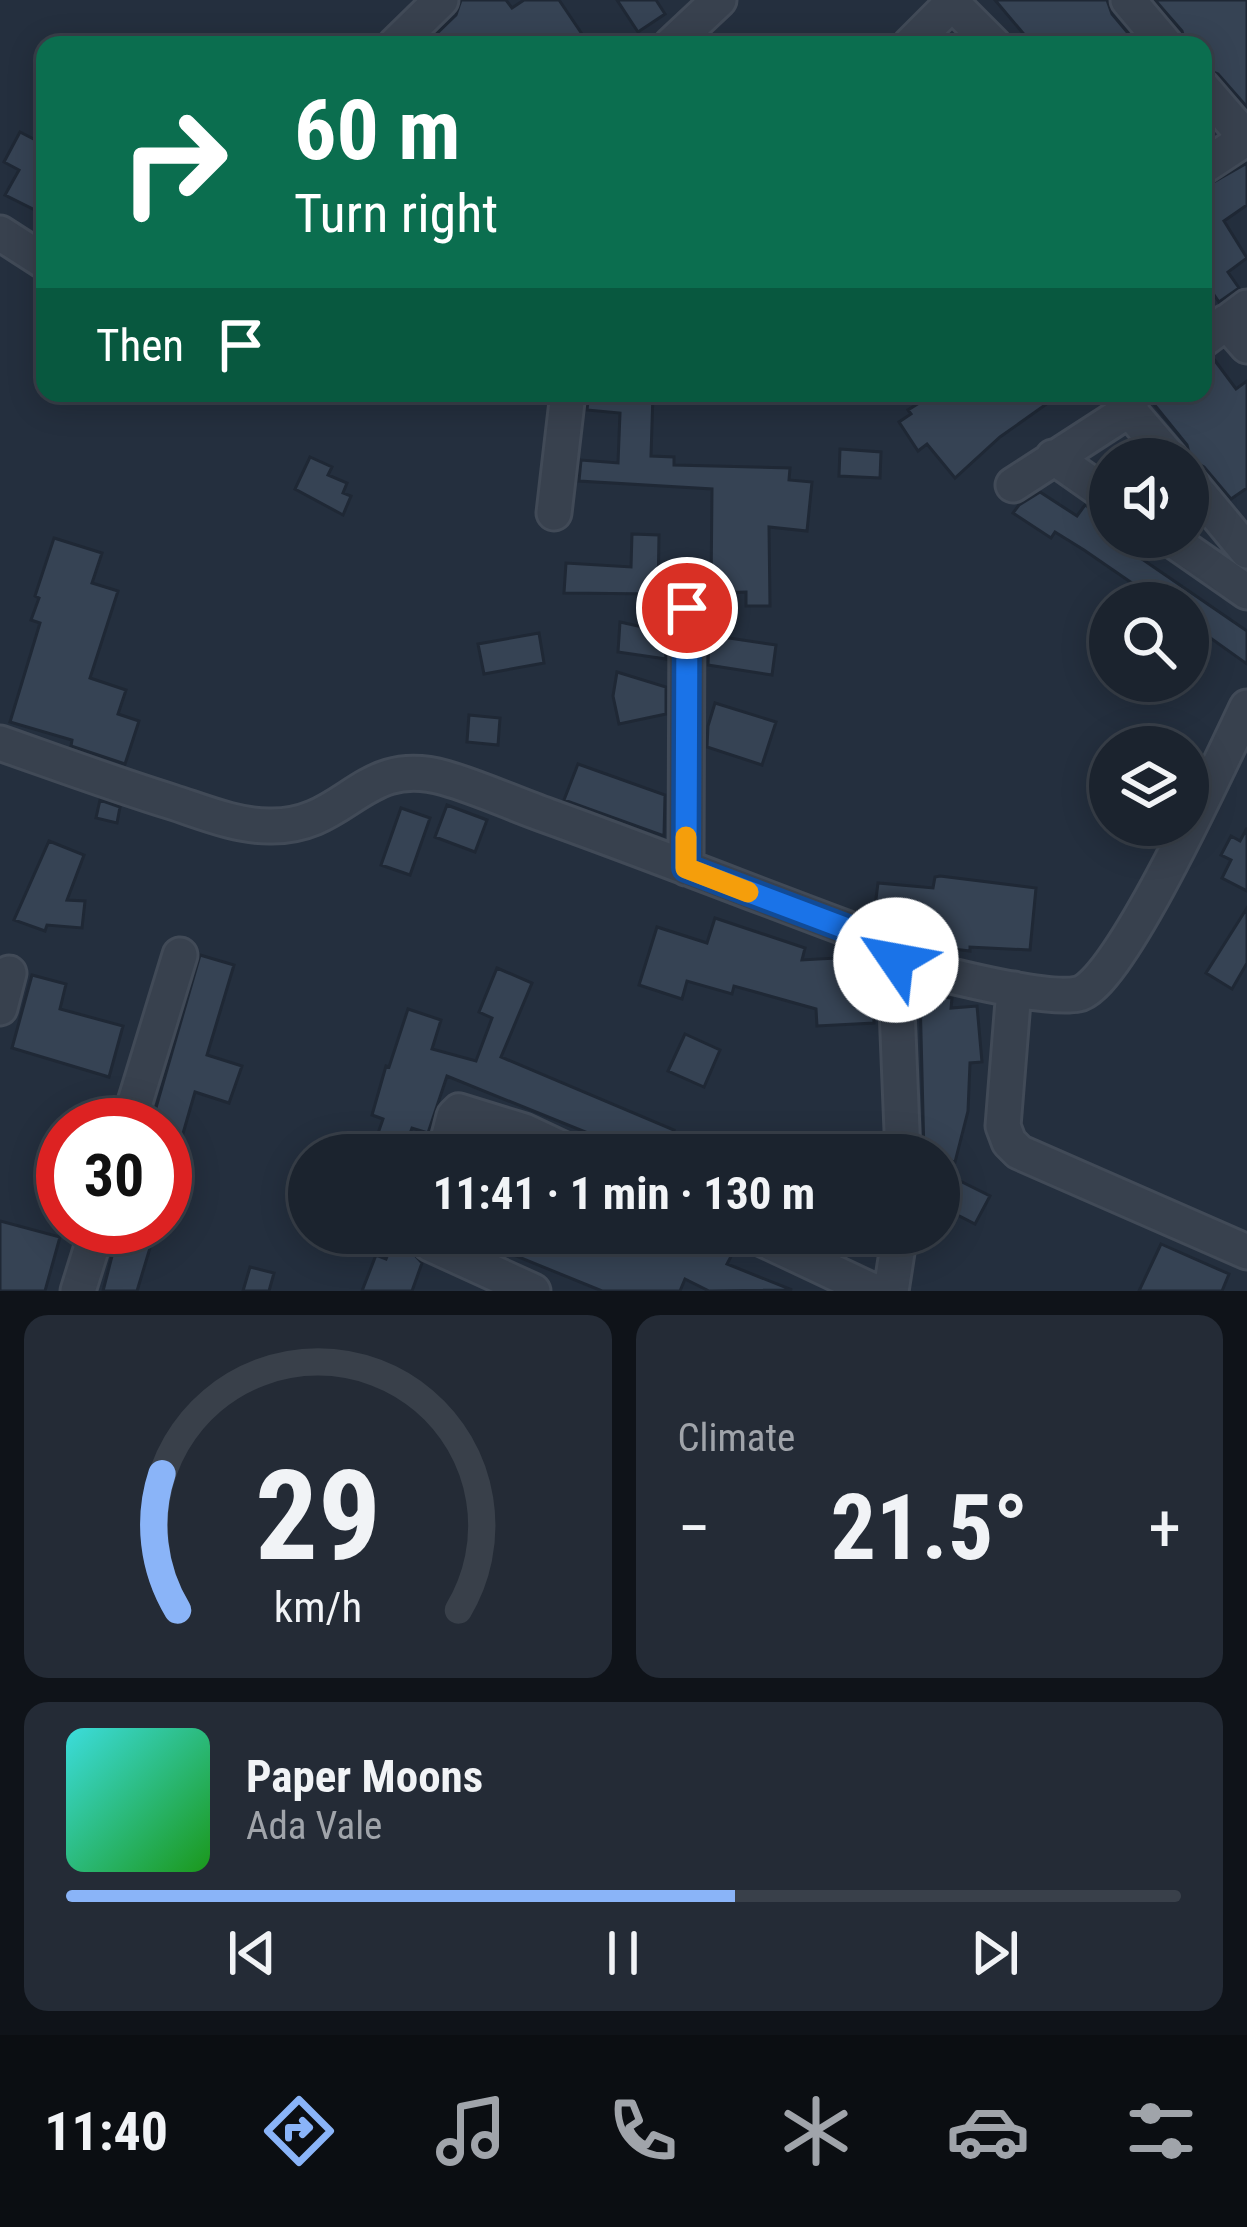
<!DOCTYPE html>
<html lang="en">
<head>
<meta charset="utf-8">
<style>
	:root { --surface:#1b232e; --page:#242b36; --text:#f1f3f6; --muted:#a0a4aa; --line:#39404a; --accent:#8ab4f8 }
	body { margin:0; font-family:"Roboto Condensed",sans-serif; background:var(--page); color:var(--text); height:100vh; display:flex; flex-direction:column; font-size:45px; white-space:nowrap }
	* { box-sizing:border-box; margin:0 }
	p { font-size:39px; color:var(--muted) }
	.icon { flex:none; width:66px; height:66px; fill:none; stroke:currentColor; stroke-width:2; stroke-linecap:round; stroke-linejoin:round }
	.map { position:relative; height:1291px; overflow:hidden }
	.drawer { display:flex; flex-direction:column; gap:24px; padding:24px; background:#0f1319; flex:1 }
	.drawer>* { flex:none }
	.banner { position:absolute; left:36px; top:36px; width:1176px; height:366px; border-radius:24px; box-shadow:0 6px 30px #0003,0 0 0 3px var(--line); background:#0b6e4f; color:#fff; overflow:hidden }
	.buttons { position:absolute; left:1089px; top:438px; display:grid; gap:24px }
	.buttons a { display:grid; place-items:center; width:120px; height:120px; border-radius:50%; background:var(--surface); box-shadow:0 6px 30px #0003,0 0 0 3px var(--line); font-size:60px }
	.speed { position:absolute; left:36px; top:1098px; display:flex; gap:24px; font-size:60px; font-weight:700; text-align:center }
	.speed>* { display:grid; place-content:center; width:156px; height:156px; border-radius:50%; background:var(--surface); box-shadow:0 6px 30px #0003,0 0 0 3px var(--line); line-height:1 }
	.speed .limit { border:18px solid #d22; background:#fff; color:#111 }
	.pin { position:absolute; display:grid; place-items:center; width:102px; height:102px; color:#fff; margin:-51px; border:6px solid #fff; border-radius:50%; box-shadow:0 3px 12px #0007 }
	.me { position:absolute; width:132px; margin:-66px; rotate:303deg; stroke-linejoin:round; filter:drop-shadow(0 0 9px #0008) }
	.turn { display:flex; align-items:center; gap:42px; height:252px; padding:0 60px; font-size:54px }
	.turn .icon { width:156px; height:156px; stroke-width:2.5 }
	.turn b { display:block; font-size:84px; line-height:102px }
	.then { display:flex; align-items:center; height:114px; padding:0 60px; background:#0003; gap:24px; font-size:45px }
	.big { font-size:90px; font-weight:700; line-height:1.1 }
	.drawer .card { flex:1; display:flex; flex-direction:column; justify-content:center; gap:18px; min-width:0; padding:0 42px; border-radius:24px; background:var(--page) }
	.drawer .dial { align-items:center; gap:0 }
	.dial svg { height:312px; overflow:visible; fill:none; stroke:var(--line); stroke-width:7; stroke-linecap:round; text-anchor:middle }
	.dial text { fill:var(--text); stroke:none }
	.song { display:flex; align-items:center; gap:36px }
	.cover { width:144px; height:144px; border-radius:18px; background:linear-gradient(135deg,hsl(180 70% 55%),hsl(120 70% 35%)) }
	.played { height:12px; border-radius:6px; background:linear-gradient(90deg,var(--accent) 60%,var(--line) 60%) }
	.keys { display:flex; justify-content:space-around; direction:ltr }
	.heat { display:flex; justify-content:space-between; align-items:center; font-size:66px; direction:ltr }
	.drawer .tiles { flex:1; display:grid; gap:24px; grid-template-columns:1fr 1fr }
	.card:last-child { grid-column:span 2 }
	.trip { position:absolute; left:288px; top:1134px; width:672px; height:120px; border-radius:60px; background:var(--surface); box-shadow:0 6px 30px #0003,0 0 0 3px var(--line); font-weight:700; line-height:120px; text-align:center }
	.tabs { display:flex; height:192px; justify-content:space-around; align-items:center; background:#0b0e12; color:var(--muted) }
	.tabs .icon { width:84px; height:84px }
	.tabs .on { color:var(--accent) }
	.tabs b { font-size:54px; color:var(--text) }
	.map>svg:first-child { display:block }
	.building { fill:#364354; stroke:#1f2835; stroke-width:3 }
	.lines { fill:none; stroke-linecap:round; stroke-linejoin:round }
	.minor-casing { stroke:#414a57; stroke-width:39 }
	.minor { stroke:#38414e; stroke-width:33 }
	.route-casing { stroke:#114b97; stroke-width:30 }
	.route { stroke:#1a73e8; stroke-width:21 }
	.slow { stroke:#f59e0b; stroke-width:21 }
</style>
</head>
<body>
<div class="map">
<svg width="1247" height="1291" viewBox="0 0 1247 1291">
	<rect width="100%" height="100%" fill="#242f3e"/>
	<path class="building" d="M 461,0 L 506,0 L 512,8 L 524,0 L 559,0 L 584,37 L 572,45 L 425,45 L 456,15 Z
		M 617,0 L 656,0 L 665,14 L 638,32 Z
		M 995,0 L 1107,0 L 1112,14 L 1138,45 L 1033,45 Z
		M 1155,0 L 1247,0 L 1247,107 L 1218,74 L 1203,68 L 1203,45 L 1186,45 L 1182,31 Z
		M 20,132 L 45,145 L 45,191 L 35,210 L 5,195 L 19,170 L 4,162 Z
		M 1247,163 L 1247,205 L 1224,221 L 1247,258 L 1228,272 L 1239,288 L 1219,302 L 1203,279 L 1203,188 Z
		M 1213,358 L 1236,389 L 1247,381 L 1247,488 L 1231,499 L 1204,467 L 1191,460 L 1187,445 L 1153,403 L 1154,393 L 1203,393 L 1203,361 Z
		M 589,393 L 653,393 L 651,456 L 674,457 L 674,465 L 790,468 L 789,480 L 812,482 L 807,531 L 769,527 L 770,606 L 746,606 L 746,592 L 711,593 L 712,489 L 579,481 L 581,460 L 618,463 L 620,413 L 587,410 Z
		M 935,393 L 1062,393 L 1000,437 L 955,478 L 927,444 L 918,451 L 899,422 L 911,414 L 908,410 Z
		M 840,449 L 881,452 L 880,478 L 839,476 Z
		M 310,457 L 332,467 L 328,475 L 347,483 L 343,493 L 351,496 L 343,515 L 295,489 Z
		M 1040,492 L 1077,516 L 1085,505 L 1107,518 L 1100,528 L 1110,537 L 1247,631 L 1247,664 L 1188,622 L 1188,603 L 1161,603 L 1084,550 L 1055,532 L 1051,538 L 1013,513 L 1019,505 Z
		M 632,534 L 659,535 L 658,594 L 564,593 L 566,563 L 631,567 Z
		M 54,538 L 102,553 L 92,583 L 118,591 L 90,678 L 126,690 L 118,714 L 139,721 L 125,764 L 71,746 L 72,740 L 10,722 L 40,623 L 31,620 L 39,598 L 35,596 Z
		M 620,622 L 665,632 L 666,659 L 618,652 Z
		M 539,633 L 544,663 L 484,674 L 478,644 Z
		M 709,635 L 776,645 L 772,675 L 708,665 Z
		M 617,672 L 666,687 L 666,714 L 619,724 L 613,696 Z
		M 715,703 L 776,722 L 762,765 L 707,747 L 708,726 Z
		M 469,715 L 500,718 L 498,745 L 467,742 Z
		M 578,764 L 665,795 L 664,836 L 564,800 Z
		M 100,800 L 120,807 L 117,823 L 96,818 Z
		M 447,805 L 487,820 L 475,852 L 435,837 Z
		M 401,808 L 430,818 L 410,875 L 381,865 Z
		M 1247,828 L 1247,891 L 1222,878 L 1231,860 L 1221,855 L 1231,836 L 1240,841 Z
		M 49,841 L 84,855 L 67,900 L 85,901 L 82,928 L 47,925 L 45,931 L 14,920 Z
		M 940,876 L 1036,888 L 1030,950 L 970,947 L 970,951 L 936,947 L 939,922 L 874,915 L 878,883 L 933,888 L 935,877 Z
		M 1247,908 L 1247,963 L 1232,989 L 1206,973 Z
		M 715,918 L 805,948 L 802,960 L 855,957 L 864,964 L 865,997 L 873,996 L 874,1023 L 817,1026 L 816,1009 L 734,986 L 732,994 L 687,981 L 682,999 L 639,985 L 657,927 L 707,943 Z
		M 200,955 L 234,965 L 207,1055 L 242,1066 L 229,1103 L 195,1092 L 171,1175 L 165,1174 L 165,1125 L 151,1125 Z
		M 497,968 L 532,983 L 501,1057 L 674,1130 L 672,1135 L 719,1155 L 642,1155 L 447,1076 L 428,1133 L 412,1128 L 403,1152 L 375,1142 L 383,1119 L 372,1115 L 386,1066 L 389,1067 L 408,1009 L 441,1020 L 432,1049 L 476,1061 L 492,1018 L 479,1012 Z
		M 32,975 L 66,984 L 60,1009 L 123,1026 L 109,1077 L 12,1048 Z
		M 920,995 L 952,998 L 951,1008 L 977,1006 L 982,1062 L 970,1063 L 968,1111 L 955,1162 L 924,1154 Z
		M 685,1034 L 720,1050 L 704,1087 L 668,1071 Z
		M 960,1181 L 990,1196 L 975,1224 L 946,1209 Z
		M 0,1221 L 60,1237 L 45,1291 L 0,1291 Z
		M 119,1229 L 153,1238 L 137,1291 L 103,1291 Z
		M 460,1233 L 704,1233 L 735,1249 L 727,1264 L 792,1290 L 709,1291 L 685,1279 L 680,1291 L 602,1291 Z
		M 393,1241 L 407,1246 L 422,1263 L 412,1291 L 362,1291 L 376,1255 L 386,1259 Z
		M 1161,1244 L 1229,1274 L 1222,1291 L 1139,1291 Z
		M 250,1267 L 274,1273 L 269,1291 L 243,1291 Z"/>
	<g class="lines">
		<defs>
			<path id="minor" d="M 1128,0 L 1166,45
				M 952,3 L 994,45
				M 395,45 L 441,0
				M 671,45 L 719,0
				M 910,45 L 955,0
				M 1203,88 L 1246,138
				M 1203,167 L 1247,138
				M 0,233 L 45,262
				M 1226,322 L 1247,346
				M 1203,340 L 1247,307
				M 1134,393 L 1129,410 L 1171,459
				M 1053,457 L 1110,497
				M 1188,480 L 1247,551
				M 1013,485 L 1129,410
				M 554,513 L 568,393
				M 1168,537 L 1247,592
				M 0,743 C 57,763 114,784 172,802 C 203,812 236,826 269,826 C 348,828 361,754 445,778 C 480,788 514,804 548,816 C 648,852 747,891 846,928 C 866,936 880,954 900,961 C 934,973 1045,1001 1078,994 C 1119,987 1225,752 1247,707
				M 686,868 L 687,608
				M 895,960 L 903,1155
				M 1014,989 L 1003,1126 L 1009,1142 L 1019,1152 L 1247,1252
				M 0,1008 L 9,973
				M 128,1125 L 180,955
				M 444,1155 L 454,1116 L 459,1111 L 524,1131 L 575,1155
				M 424,1233 L 430,1244 L 533,1291
				M 750,1233 L 873,1291
				M 78,1291 L 98,1227
				M 891,1291 L 900,1233"/>
		</defs>
		<use href="#minor" class="minor-casing"/>
		<use href="#minor" class="minor"/>
	</g>
	<g class="lines">
		<defs>
			<path id="route" d="M 687,608 L 686,868 L 853,931 L 896,960"/>
		</defs>
		<use href="#route" class="route-casing"/>
		<use href="#route" class="route"/>
		<path class="slow" d="M 686,837 L 686,868 L 748,892"/>
	</g>
</svg>
<div class="buttons">
<a><svg class="icon" aria-label="sound" viewBox="0 0 24 24"><path d="M4 9h4l5-4v14l-5-4H4zM17 9q2 3 0 6"/></svg></a>
<a><svg class="icon" aria-label="search" viewBox="0 0 24 24"><circle cx="10" cy="10" r="6"/><path d="M15 15l6 6"/></svg></a>
<a><svg class="icon" aria-label="layers" viewBox="0 0 24 24"><path d="M12 4l9 5-9 5-9-5zM3 14l9 5 9-5"/></svg></a>
</div>
<div class="speed"><div class="limit">30</div></div>
<div class="pin" style="left:687px;top:608px;background:#d93025"><svg class="icon" aria-label="arrive" viewBox="0 0 24 24"><path d="M6 21V4h12l-3 4 3 4H6"/></svg></div>
<svg class="me" style="left:896px;top:960px" viewBox="-20 -20 40 40"><circle r="19" fill="#fff"/><path d="M0-13L10 11 0 6-10 11z" fill="#1a73e8"/></svg>
<div class="trip">11:41 · 1 min · 130 m</div>
<div class="banner">
<div class="turn"><svg class="icon" aria-label="right" viewBox="0 0 24 24"><path d="M7 20v-9h11M14 6l5 5-5 5"/></svg><div><b>60 m</b>Turn right</div></div>
<div class="then">Then<svg class="icon" aria-label="arrive" viewBox="0 0 24 24"><path d="M6 21V4h12l-3 4 3 4H6"/></svg></div>
</div>
</div>
<section class="drawer">
<div class="tiles">
<div class="card dial"><svg viewBox="0 0 100 80">
<path d="M14 69A42 42 0 1 1 86 69"/>
<path d="M14 69A42 42 0 0 1 10 34" stroke="#8ab4f8"/>
<text x="50" y="56" font-size="32" font-weight="700">29</text>
<text x="50" y="72" font-size="11">km/h</text>
</svg></div>
<div class="card"><p>Climate</p>
<div class="heat"><a>−</a><b class="big">21.5°</b><a>+</a></div>
</div>
<div class="card">
<div class="song"><i class="cover"></i><div><b>Paper Moons</b><p>Ada Vale</p></div></div>
<div class="played"></div>
<div class="keys"><svg class="icon" aria-label="previous" viewBox="0 0 24 24"><path d="M18 5L8 12l10 7zM5 5v14"/></svg><svg class="icon" aria-label="pause" viewBox="0 0 24 24"><path d="M8 5v14M16 5v14"/></svg><svg class="icon" aria-label="next" viewBox="0 0 24 24"><path d="M6 5l10 7-10 7zM19 5v14"/></svg></div>
</div>
</div>
</section>
<nav class="tabs">
<b>11:40</b>
<svg class="icon on" aria-label="directions" viewBox="0 0 24 24"><path d="M12 3l9 9-9 9-9-9zM9 14v-3h6M13 9l2 2-2 2"/></svg>
<svg class="icon" aria-label="music" viewBox="0 0 24 24"><path d="M9 18V5l10-2v13"/><circle cx="6" cy="18" r="3"/><circle cx="16" cy="16" r="3"/></svg>
<svg class="icon" aria-label="phone" viewBox="0 0 24 24"><path d="M5 4h4l2 5-3 2q2 4 5 5l2-3 5 2v4C11 20 4 13 5 4z"/></svg>
<svg class="icon" aria-label="climate" viewBox="0 0 24 24"><path d="M12 3v18M4 7l16 10M4 17L20 7"/></svg>
<svg class="icon" aria-label="car" viewBox="0 0 24 24"><path d="M5 17H2v-5l4-1 3-4h7l3 4 3 1v5h-3M9 17h6M6 11h13"/><circle cx="7" cy="17" r="2"/><circle cx="17" cy="17" r="2"/></svg>
<svg class="icon" aria-label="filters" viewBox="0 0 24 24"><path d="M4 7h16M4 17h16"/><circle cx="9" cy="7" r="2"/><circle cx="15" cy="17" r="2"/></svg>
</nav>
</body>
</html>
